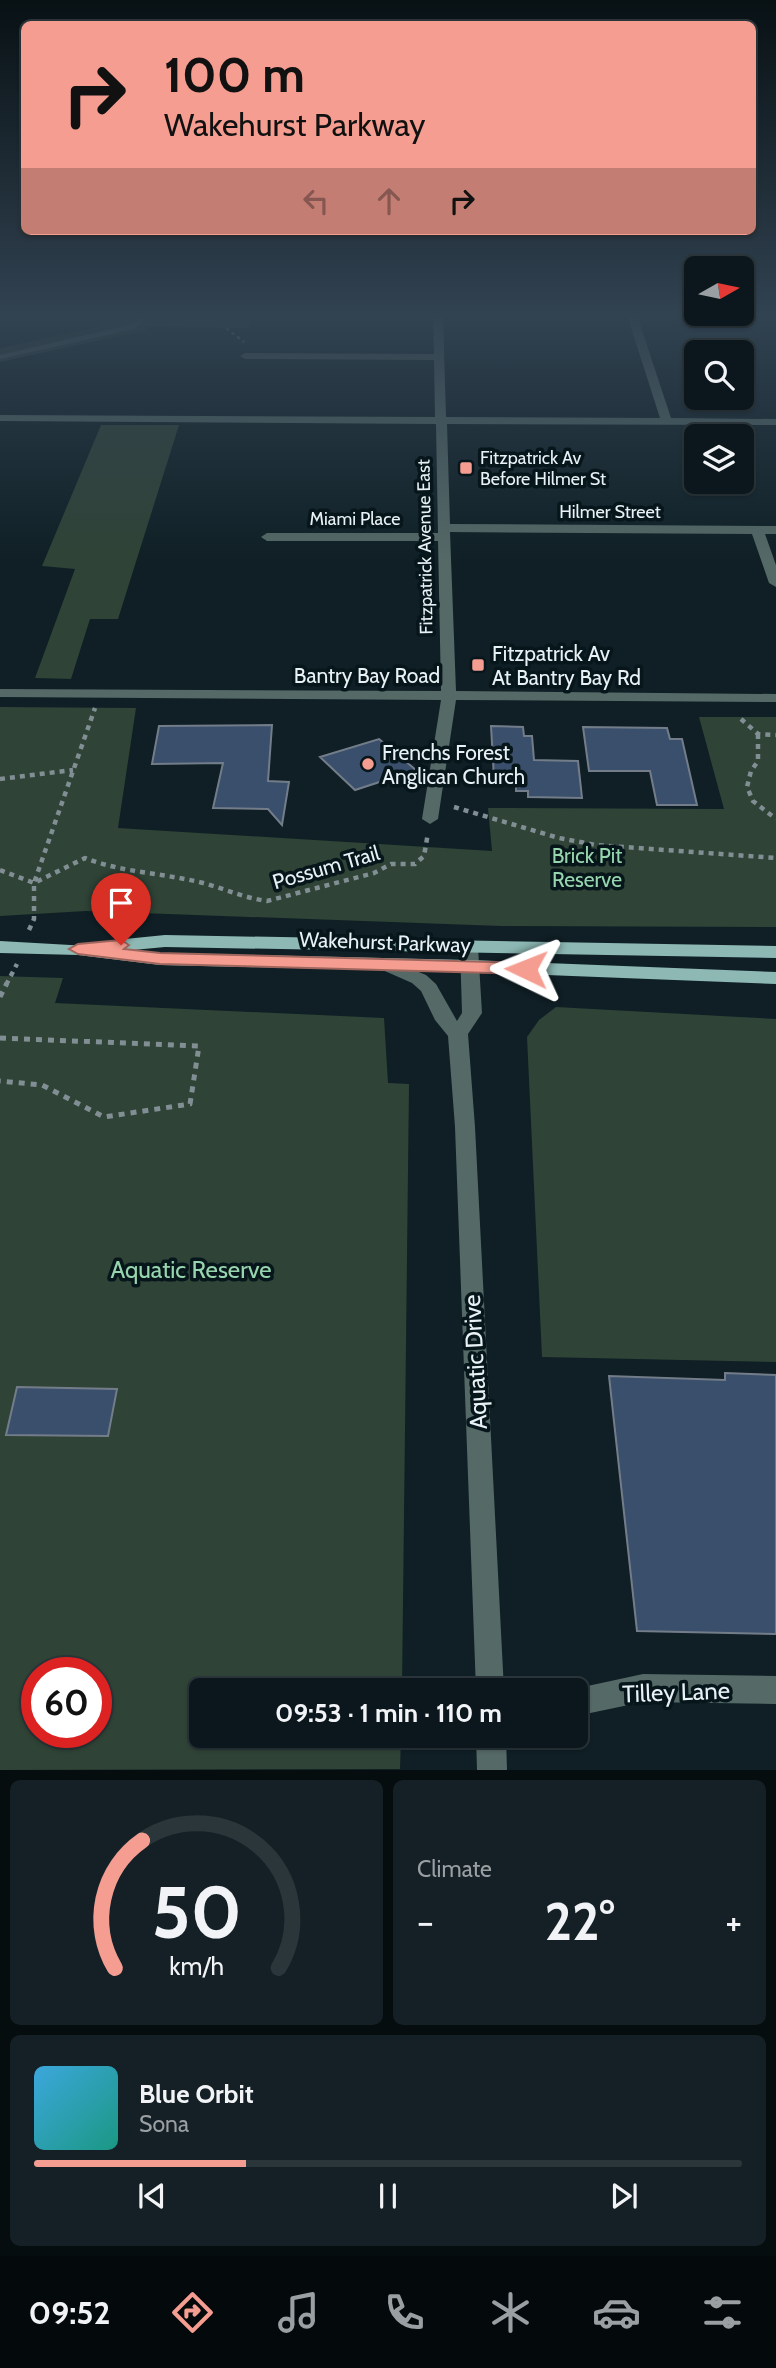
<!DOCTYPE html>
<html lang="en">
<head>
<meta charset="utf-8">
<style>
	:root { --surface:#0b171c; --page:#142025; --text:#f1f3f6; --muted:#9a9fa3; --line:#2b363b; --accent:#f59d90 }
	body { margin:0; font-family:Cabin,sans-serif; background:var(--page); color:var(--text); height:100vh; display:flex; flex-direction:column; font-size:26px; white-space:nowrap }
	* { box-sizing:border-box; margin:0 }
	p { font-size:23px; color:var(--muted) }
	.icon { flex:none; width:38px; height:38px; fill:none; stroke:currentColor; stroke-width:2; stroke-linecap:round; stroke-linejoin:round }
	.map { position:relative; height:1770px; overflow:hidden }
	.drawer { display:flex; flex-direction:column; gap:10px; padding:10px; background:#060d0f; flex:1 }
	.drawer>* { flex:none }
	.guide { position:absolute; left:21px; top:21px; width:735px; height:214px; border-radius:10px; box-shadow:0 2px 5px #0004,0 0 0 2px var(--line); background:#f59d90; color:#111; overflow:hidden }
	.needle { width:46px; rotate:81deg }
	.tools { position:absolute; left:684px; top:256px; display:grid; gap:14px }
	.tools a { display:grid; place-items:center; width:70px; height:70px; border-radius:10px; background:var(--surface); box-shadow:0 2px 5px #0004,0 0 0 2px var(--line); font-size:35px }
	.speed { position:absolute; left:21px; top:1657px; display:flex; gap:14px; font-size:35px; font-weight:700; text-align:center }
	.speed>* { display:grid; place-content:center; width:91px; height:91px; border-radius:50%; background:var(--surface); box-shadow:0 2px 5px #0004,0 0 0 2px var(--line); line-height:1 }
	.speed .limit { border:10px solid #d22; background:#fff; color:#111 }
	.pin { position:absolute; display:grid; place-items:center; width:60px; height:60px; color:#fff; margin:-72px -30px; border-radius:50% 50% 50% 0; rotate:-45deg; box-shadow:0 0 7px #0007 }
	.pin .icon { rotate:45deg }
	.me { position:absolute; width:77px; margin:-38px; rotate:272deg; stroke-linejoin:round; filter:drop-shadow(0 0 5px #0008) }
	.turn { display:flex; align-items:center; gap:24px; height:147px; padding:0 28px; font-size:32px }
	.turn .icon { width:91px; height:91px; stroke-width:2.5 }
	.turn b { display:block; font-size:49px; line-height:60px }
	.lanes { display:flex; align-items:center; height:66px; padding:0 28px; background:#0003; justify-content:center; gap:35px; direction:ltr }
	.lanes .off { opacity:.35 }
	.big { font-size:52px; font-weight:800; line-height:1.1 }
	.drawer .widget { flex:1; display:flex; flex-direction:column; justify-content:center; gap:10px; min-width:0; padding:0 24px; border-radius:10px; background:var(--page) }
	.drawer .dial { align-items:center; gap:0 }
	.dial svg { height:182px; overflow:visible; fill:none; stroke:var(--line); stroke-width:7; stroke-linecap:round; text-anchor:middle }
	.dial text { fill:var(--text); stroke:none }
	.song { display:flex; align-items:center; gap:21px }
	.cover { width:84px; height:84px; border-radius:10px; background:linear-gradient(135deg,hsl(200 70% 55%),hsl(170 70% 35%)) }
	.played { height:7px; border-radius:4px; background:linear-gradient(90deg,var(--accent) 30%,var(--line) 30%) }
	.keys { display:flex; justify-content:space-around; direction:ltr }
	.heat { display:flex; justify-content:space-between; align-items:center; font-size:38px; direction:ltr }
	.drawer .tiles { flex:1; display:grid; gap:10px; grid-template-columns:1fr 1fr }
	.widget:last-child { grid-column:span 2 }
	.trip { position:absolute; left:189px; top:1678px; width:399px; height:70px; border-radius:10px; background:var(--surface); box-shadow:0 2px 5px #0004,0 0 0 2px var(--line); font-weight:800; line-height:70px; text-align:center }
	.tab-bar { display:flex; height:112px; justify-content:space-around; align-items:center; background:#04090b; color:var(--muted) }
	.tab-bar .icon { width:49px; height:49px }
	.tab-bar .current { color:var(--accent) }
	.tab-bar b { font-size:32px; color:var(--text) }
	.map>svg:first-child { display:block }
	.green { fill:#2f4336; fill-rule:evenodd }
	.building { fill:#3a4f6b; stroke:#737d8a; stroke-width:2 }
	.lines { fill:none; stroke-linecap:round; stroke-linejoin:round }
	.path-far2 { stroke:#818e93; stroke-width:2.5; stroke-dasharray:3.5 3.5; stroke-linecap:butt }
	.path-far1 { stroke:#818e93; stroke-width:4.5; stroke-dasharray:5 5; stroke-linecap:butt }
	.path { stroke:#818e93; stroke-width:5; stroke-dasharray:6 6; stroke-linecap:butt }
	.service { fill:#556967; fill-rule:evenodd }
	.minor { fill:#556967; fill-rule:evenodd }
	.primary { fill:#8db8b4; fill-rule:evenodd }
	.route { fill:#f59d90; stroke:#9f665e; stroke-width:2 }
	.poi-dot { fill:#f59d90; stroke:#07161b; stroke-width:2.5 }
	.labels { text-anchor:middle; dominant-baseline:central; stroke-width:7; stroke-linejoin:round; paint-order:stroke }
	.far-poi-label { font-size:18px; fill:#e8f2f6; stroke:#07161b; text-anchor:start }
	.far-street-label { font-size:18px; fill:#e8f2f6; stroke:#07161b }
	.poi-label { font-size:21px; fill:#e8f2f6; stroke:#07161b; text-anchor:start }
	.street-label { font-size:21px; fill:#e8f2f6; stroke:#07161b }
	.park-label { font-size:21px; fill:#97d5ae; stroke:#07161b }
	.near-park-label { font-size:24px; fill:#97d5ae; stroke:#07161b }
	.near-street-label { font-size:24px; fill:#e8f2f6; stroke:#07161b }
</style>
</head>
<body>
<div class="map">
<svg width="776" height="1770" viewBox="0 0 776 1770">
	<rect width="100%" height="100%" fill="#0f1f25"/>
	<path class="green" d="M 105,315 L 252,315 L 249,328 L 148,327 L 147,330 L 0,362 L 0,348 L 98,327 L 103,323 Z
		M 101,425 L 179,425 L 118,619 L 90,619 L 71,679 L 35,678 L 75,569 L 42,566 Z
		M 0,707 L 136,708 L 118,828 L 492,851 L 488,808 L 724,809 L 699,717 L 776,717 L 776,927 L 501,926 L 86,911 L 0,916 Z
		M 0,976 L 63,978 L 55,1003 L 384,1018 L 388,1083 L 409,1084 L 402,1690 L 201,1690 L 201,1736 L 401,1736 L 400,1769 L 0,1770 ZM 37,1673 L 96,1673 L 96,1732 L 37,1732 Z
		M 556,1007 L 776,1019 L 776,1362 L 542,1357 L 527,1037 L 539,1020 Z"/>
	<path class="building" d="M 272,725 L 268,781 L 289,782 L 282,825 L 268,809 L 213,808 L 223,763 L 152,764 L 159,726 Z
		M 491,726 L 523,727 L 524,736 L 532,736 L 534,760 L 578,761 L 582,798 L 528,797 L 528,791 L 516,791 L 516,785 L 508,785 L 508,778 L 494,778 Z
		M 583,727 L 667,728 L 670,739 L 682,739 L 697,805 L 657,805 L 650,771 L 589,771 Z
		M 379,739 L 416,770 L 355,790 L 320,757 Z
		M 725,1373 L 776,1375 L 776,1634 L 637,1631 L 609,1376 L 725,1380 Z
		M 17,1387 L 117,1389 L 108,1436 L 6,1435 Z"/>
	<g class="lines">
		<path class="path-far2" d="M 226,328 L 244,342"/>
		<path class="path-far1" d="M 741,719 L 758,734 L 776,735
			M 758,734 L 758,761 L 751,771 L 747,787 L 753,801 L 776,819
			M 0,779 L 73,770
			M 454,807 L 559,838 L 596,845 L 776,858
			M 0,870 L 34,883 L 85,858 C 123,873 164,873 203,883 C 225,889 245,898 267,901 L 374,873 L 391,864 L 415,864 L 424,856 L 428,833
			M 29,930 L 34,919 L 34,883 L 95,708
			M 6,985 L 17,964"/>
		<path class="path" d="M 0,997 L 7,983
			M 0,1038 L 199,1046 L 190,1104 L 104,1117 L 42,1085 L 0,1081"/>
		<path class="service" d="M 137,315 L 145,315 L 144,321 L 135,329 L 0,359 L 0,355 L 129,325 L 136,320 Z"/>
		<path class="minor" d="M 433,315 L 443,315 L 446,417 L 660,418 L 627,315 L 637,315 L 671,418 L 776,419 L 776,425 L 447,424 L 450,524 L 776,526 L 776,534 L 765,534 L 776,565 L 776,587 L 769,583 L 752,534 L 450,532 L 456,691 L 776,694 L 776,702 L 456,700 L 438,819 L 430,824 L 422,819 L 441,700 L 0,697 L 0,689 L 441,691 L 438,541 L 267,541 L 261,537 L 267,533 L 438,533 L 436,424 L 0,421 L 0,415 L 435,417 L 434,360 L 245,359 L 240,356 L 245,353 L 434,354 Z
			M 469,941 L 478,947 L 482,1013 L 468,1034 L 475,1127 L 504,1690 L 476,1690 L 455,1127 L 448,1036 L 435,1020 L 421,991 L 412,983 L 378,968 L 376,964 L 385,958 L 426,975 L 436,984 L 457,1021 L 462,1013 L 460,947 Z
			M 643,1674 L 776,1676 L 776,1704 L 643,1702 L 576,1716 L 576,1690 L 569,1690 Z
			M 476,1736 L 506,1736 L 507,1770 L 477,1770 Z"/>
		<path class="primary" d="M 165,935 L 776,946 L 776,958 L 165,947 L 133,950 L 160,953 L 470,960 L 776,972 L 776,984 L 470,972 L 160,965 L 78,955 L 0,953 L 0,941 L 106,947 L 109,942 L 115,940 Z"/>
	</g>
	<linearGradient id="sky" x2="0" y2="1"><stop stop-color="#081114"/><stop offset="0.56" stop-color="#314251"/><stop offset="1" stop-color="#314251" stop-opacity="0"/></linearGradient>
	<rect width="776" height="563" fill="url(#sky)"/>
	<path class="route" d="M 121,940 L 129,945 L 124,949 L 160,953 L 526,963 L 535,969 L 526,974 L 160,964 L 78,954 L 69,949 L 78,944 Z"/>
	<g class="poi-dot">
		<rect x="459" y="461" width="14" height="14" rx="3.5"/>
		<rect x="471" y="658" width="14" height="14" rx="3.5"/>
		<circle cx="368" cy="764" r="7"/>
	</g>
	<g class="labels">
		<g class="far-poi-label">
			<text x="480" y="458">Fitzpatrick Av<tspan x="480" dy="21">Before Hilmer St</tspan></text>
		</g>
		<g class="far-street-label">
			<text x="610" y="512">Hilmer Street</text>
			<text x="355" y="519">Miami Place</text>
			<text transform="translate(425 547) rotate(-91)">Fitzpatrick Avenue East</text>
		</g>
		<g class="poi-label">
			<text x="492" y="653">Fitzpatrick Av<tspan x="492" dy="24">At Bantry Bay Rd</tspan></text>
			<text x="382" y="752">Frenchs Forest<tspan x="382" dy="24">Anglican Church</tspan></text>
		</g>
		<g class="street-label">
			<text x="367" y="675">Bantry Bay Road</text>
			<text transform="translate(326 867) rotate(-16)">Possum Trail</text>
			<text transform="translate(385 942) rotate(2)">Wakehurst Parkway</text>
		</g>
		<g class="park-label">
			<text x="587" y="855">Brick Pit<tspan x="587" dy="24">Reserve</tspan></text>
		</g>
		<g class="near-park-label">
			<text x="191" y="1269">Aquatic Reserve</text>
		</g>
		<g class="near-street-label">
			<text transform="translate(475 1362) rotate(-93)">Aquatic Drive</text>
			<text transform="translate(676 1692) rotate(-2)">Tilley Lane</text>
		</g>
	</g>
</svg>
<div class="tools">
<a><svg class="needle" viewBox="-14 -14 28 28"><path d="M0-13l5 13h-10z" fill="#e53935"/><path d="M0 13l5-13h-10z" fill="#9a9fa3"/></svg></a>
<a><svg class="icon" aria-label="search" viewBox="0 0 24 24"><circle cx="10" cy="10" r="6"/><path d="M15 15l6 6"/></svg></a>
<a><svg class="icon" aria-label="layers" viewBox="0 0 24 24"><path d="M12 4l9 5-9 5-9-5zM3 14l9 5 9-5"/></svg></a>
</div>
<div class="speed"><div class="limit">60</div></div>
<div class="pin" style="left:121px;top:945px;background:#d93025"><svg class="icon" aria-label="arrive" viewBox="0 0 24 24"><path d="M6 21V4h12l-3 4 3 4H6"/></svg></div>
<svg class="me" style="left:526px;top:969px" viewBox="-20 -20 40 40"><path d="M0-17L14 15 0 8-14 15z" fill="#f59d90" stroke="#fff" stroke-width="4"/></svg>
<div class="trip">09:53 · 1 min · 110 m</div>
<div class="guide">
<div class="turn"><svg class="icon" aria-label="right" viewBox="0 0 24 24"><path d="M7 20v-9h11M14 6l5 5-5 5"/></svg><div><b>100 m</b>Wakehurst Parkway</div></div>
<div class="lanes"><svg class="icon off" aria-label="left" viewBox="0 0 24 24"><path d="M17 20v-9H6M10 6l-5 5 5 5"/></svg><svg class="icon off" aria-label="ahead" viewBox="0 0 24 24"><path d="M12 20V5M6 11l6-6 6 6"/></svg><svg class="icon" aria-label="right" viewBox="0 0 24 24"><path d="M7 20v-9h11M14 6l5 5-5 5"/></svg></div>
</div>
</div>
<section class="drawer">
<div class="tiles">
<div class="widget dial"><svg viewBox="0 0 100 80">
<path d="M14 69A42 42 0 1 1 86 69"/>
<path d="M14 69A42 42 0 0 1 26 13" stroke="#f59d90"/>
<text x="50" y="56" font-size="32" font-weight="700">50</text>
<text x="50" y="72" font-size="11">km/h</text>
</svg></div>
<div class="widget"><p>Climate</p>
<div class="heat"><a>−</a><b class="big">22°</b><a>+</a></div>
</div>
<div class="widget">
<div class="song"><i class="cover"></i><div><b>Blue Orbit</b><p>Sona</p></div></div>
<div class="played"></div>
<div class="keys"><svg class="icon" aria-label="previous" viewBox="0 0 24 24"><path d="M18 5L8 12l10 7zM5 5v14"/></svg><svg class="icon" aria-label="pause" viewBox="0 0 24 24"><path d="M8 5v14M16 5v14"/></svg><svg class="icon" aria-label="next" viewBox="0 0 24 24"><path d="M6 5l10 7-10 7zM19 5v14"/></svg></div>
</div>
</div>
</section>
<nav class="tab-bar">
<b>09:52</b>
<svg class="icon current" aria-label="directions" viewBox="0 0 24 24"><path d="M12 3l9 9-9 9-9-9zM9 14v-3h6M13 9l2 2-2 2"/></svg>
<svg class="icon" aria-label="music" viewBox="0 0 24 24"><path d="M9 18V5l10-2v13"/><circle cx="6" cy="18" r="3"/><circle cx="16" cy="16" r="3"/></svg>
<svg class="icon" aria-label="phone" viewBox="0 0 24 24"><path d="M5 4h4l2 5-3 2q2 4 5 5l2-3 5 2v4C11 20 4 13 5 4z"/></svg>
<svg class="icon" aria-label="climate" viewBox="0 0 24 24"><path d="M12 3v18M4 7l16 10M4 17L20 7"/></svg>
<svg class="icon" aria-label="car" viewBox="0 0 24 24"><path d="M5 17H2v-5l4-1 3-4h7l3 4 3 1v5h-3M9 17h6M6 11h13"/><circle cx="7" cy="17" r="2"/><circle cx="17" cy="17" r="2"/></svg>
<svg class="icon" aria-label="filters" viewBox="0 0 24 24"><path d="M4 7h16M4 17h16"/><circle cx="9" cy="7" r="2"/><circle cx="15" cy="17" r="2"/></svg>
</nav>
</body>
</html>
